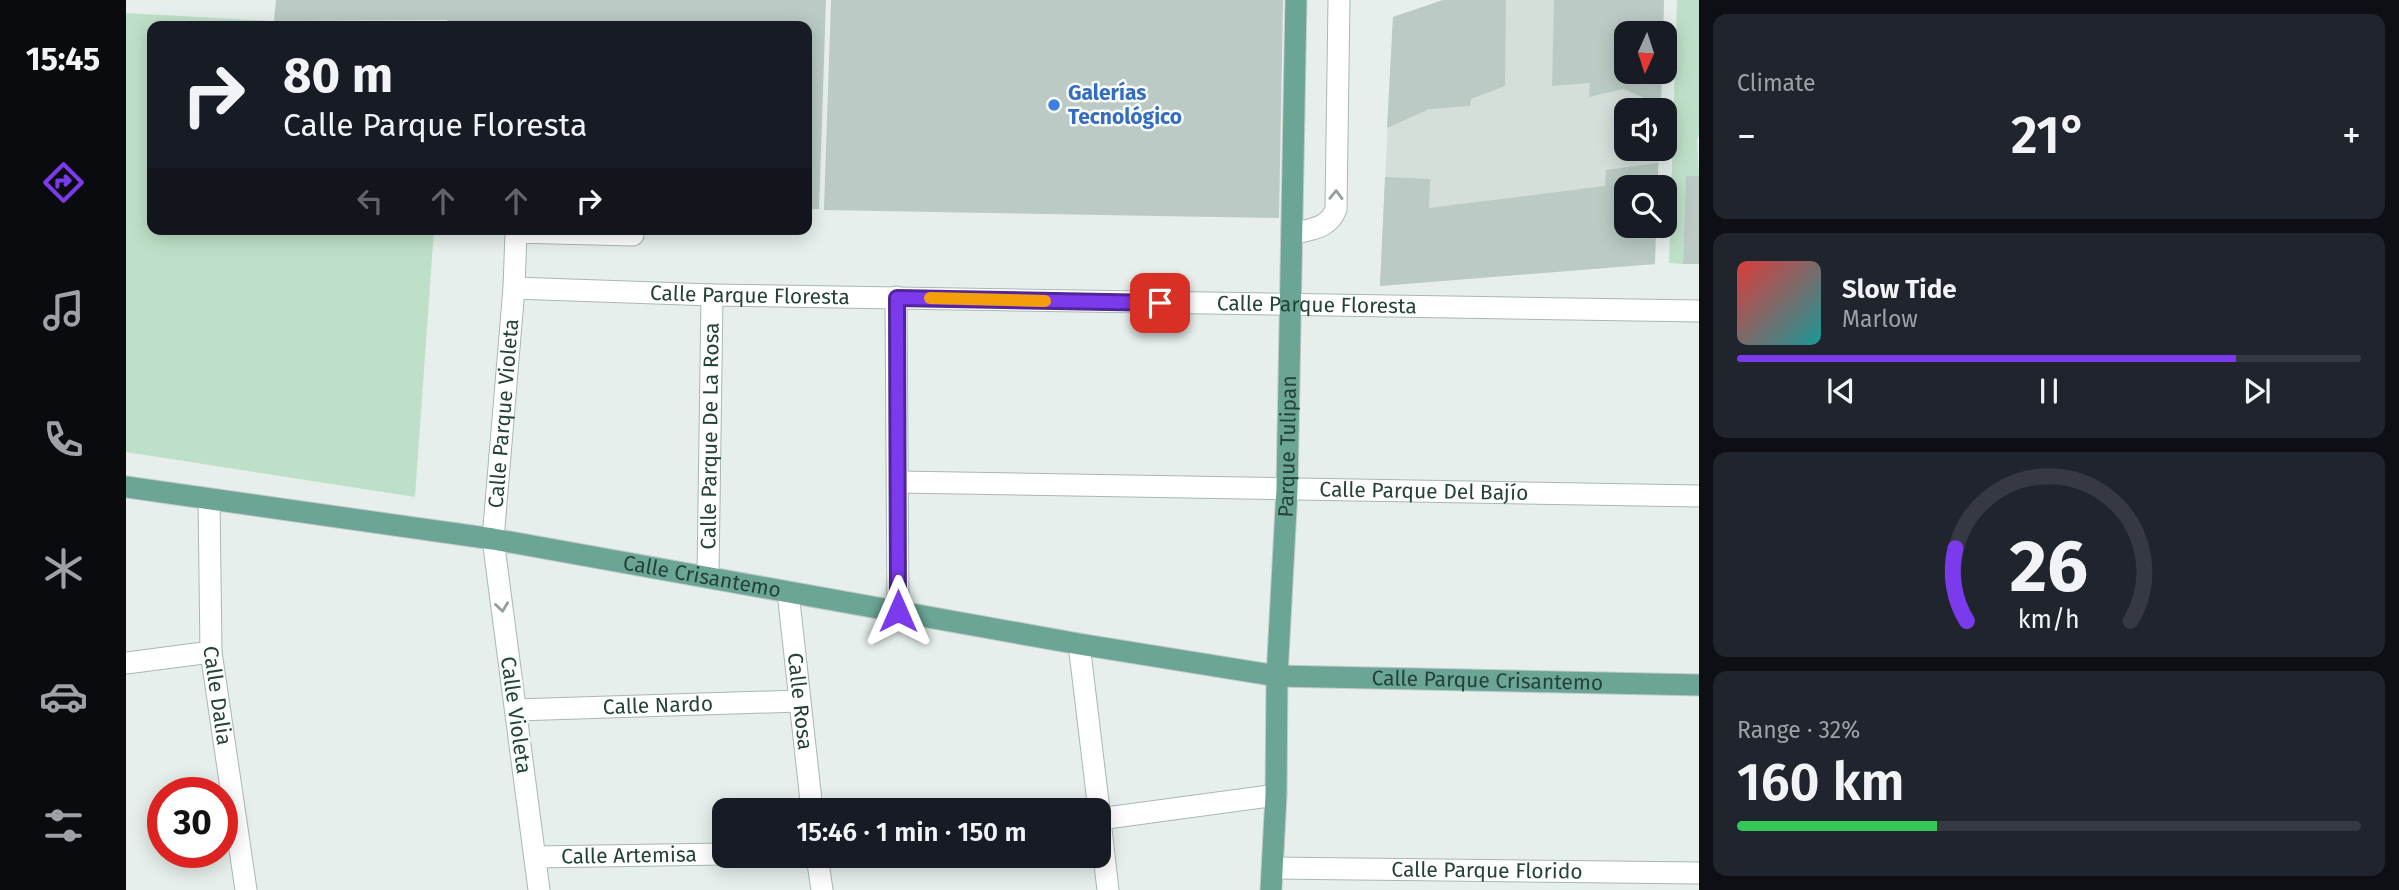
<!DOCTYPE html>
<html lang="en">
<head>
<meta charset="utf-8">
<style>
	:root { --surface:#171b24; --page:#20242c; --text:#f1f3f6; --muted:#9ea1a6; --line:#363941; --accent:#7c3aed }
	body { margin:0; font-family:"Fira Sans",sans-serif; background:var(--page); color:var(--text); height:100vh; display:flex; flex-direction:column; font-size:26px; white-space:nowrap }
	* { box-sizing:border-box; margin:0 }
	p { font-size:23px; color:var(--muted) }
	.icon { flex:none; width:38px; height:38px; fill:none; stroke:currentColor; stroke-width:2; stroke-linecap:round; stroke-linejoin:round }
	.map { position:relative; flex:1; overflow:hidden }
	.side { display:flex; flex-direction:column; gap:14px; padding:14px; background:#0d0f14; width:700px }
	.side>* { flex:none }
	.top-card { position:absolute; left:21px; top:21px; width:665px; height:214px; border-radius:14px; box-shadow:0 4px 18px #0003; background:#171b24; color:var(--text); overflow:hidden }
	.needle { width:46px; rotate:183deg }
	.controls { position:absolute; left:1488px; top:21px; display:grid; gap:14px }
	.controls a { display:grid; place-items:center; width:63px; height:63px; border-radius:14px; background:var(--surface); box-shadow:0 4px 18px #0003; font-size:35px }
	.speed { position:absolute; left:21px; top:777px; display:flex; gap:14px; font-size:35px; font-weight:700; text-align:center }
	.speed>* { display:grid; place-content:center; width:91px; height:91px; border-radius:50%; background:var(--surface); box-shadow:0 4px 18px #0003; line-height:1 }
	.speed .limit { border:10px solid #d22; background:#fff; color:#111 }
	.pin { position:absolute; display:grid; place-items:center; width:60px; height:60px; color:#fff; margin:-30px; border-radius:14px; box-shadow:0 4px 10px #0006 }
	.me { position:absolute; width:77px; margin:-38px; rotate:0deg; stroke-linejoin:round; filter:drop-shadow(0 0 5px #0008) }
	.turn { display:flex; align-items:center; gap:24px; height:147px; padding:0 21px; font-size:32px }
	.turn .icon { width:91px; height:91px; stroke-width:2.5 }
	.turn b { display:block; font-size:49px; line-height:60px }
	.lanes { display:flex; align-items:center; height:66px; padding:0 21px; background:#0003; justify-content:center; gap:35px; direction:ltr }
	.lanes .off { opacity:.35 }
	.big { font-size:52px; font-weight:600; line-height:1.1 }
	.side .tile { flex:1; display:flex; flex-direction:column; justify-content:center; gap:10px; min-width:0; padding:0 24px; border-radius:14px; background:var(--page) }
	.side .dial { align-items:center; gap:0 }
	.dial svg { height:182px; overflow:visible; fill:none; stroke:var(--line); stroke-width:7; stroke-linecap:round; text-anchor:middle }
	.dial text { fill:var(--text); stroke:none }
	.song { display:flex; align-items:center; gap:21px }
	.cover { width:84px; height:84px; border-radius:10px; background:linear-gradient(135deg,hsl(0 70% 55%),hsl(180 70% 35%)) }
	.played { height:7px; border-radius:4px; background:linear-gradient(90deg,var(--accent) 80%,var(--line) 80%) }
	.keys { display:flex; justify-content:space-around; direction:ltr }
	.heat { display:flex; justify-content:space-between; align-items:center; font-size:38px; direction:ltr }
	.charge { height:10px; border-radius:5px; background:linear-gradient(90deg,#34c759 32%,var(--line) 0) }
	.trip { position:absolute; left:586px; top:798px; width:399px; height:70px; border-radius:14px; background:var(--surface); box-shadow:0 4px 18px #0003; font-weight:600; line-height:70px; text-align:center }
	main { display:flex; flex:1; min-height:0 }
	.menu { display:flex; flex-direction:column; width:126px; justify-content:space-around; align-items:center; background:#090b0e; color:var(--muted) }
	.menu .icon { width:49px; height:49px }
	.menu .selected { color:var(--accent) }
	.menu b { font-size:32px; color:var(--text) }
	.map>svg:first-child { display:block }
	.built { fill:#d4dfda }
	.green { fill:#bfe0c8 }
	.building { fill:#bbcac4 }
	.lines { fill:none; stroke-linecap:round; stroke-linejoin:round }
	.minor-casing { stroke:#a8b8b2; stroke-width:23 }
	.major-casing { stroke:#c2cac8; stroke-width:23 }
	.minor { stroke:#fff; stroke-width:21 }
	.major { stroke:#6aa596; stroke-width:21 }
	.oneway { stroke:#92a09c }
	.route-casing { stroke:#51269a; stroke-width:18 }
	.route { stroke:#7c3aed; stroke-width:12 }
	.slow { stroke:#f59e0b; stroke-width:12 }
	.shop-dot { fill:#3f7fe0; stroke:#f7fbf9; stroke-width:2.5 }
	.labels { text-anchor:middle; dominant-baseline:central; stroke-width:5; stroke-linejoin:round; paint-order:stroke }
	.shop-label { font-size:21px; font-weight:bold; fill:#366cbe; stroke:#f7fbf9; text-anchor:start }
	.street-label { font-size:21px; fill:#24423a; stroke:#f7fbf9 }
</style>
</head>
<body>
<main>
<nav class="menu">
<b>15:45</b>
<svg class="icon selected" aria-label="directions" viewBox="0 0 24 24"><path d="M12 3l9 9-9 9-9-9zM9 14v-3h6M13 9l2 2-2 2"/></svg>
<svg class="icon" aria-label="music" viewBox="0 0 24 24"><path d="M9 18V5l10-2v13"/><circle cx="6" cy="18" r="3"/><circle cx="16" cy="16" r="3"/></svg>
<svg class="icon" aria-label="phone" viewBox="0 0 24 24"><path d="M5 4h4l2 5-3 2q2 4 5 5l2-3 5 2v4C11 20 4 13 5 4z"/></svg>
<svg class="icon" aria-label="climate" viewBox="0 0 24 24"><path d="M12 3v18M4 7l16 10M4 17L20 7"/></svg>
<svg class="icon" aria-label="car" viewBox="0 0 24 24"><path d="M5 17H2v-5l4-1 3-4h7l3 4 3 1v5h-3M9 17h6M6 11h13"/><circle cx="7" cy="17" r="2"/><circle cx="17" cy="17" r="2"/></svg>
<svg class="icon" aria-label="filters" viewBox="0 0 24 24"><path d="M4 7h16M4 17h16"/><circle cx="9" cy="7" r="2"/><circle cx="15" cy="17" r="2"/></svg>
</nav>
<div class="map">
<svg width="1573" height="890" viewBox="0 0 1573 890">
	<rect width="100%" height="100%" fill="#e6efeb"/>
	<path class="built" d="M 1317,0 L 1538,0 L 1537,33 L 1500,33 L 1500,72 L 1536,72 L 1534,110 L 1500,110 L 1500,149 L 1533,149 L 1532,187 L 1500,187 L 1500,226 L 1530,226 L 1529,264 L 1254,286 L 1267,17 Z"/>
	<path class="green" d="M 1551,0 L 1573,0 L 1573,134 L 1571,140 L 1573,176 L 1560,176 L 1557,264 L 1543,263 Z
		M 0,13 L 234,26 L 26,26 L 26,229 L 308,229 L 289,497 L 0,452 Z"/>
	<path class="building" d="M 150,0 L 700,0 L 693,209 L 681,209 L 681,26 L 320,26 L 321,20 L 148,21 Z
		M 705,0 L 1157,0 L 1153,218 L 698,210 Z
		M 1317,0 L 1380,0 L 1379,86 L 1345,99 L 1344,106 L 1303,109 L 1261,128 L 1267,17 Z
		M 1428,0 L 1538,0 L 1537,33 L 1500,33 L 1500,72 L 1536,72 L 1535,105 L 1497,89 L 1463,97 L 1464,83 L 1426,86 Z
		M 1532,163 L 1532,187 L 1500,187 L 1500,226 L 1530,226 L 1529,264 L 1254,286 L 1259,177 L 1304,179 L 1303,208 L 1479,186 L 1480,170 Z
		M 1560,176 L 1573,176 L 1573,264 L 1557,264 Z"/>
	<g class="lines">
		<defs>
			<g id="minor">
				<path d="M 1166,234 C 1184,229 1203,229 1210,209 L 1213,0"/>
				<path id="s1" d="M 388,288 L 586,295 L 1573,311"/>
				<path d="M 770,297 L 772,611"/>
				<path id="s2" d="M 773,482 L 1573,496"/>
				<path id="s3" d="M 83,500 L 85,652 L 120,890"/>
				<path id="s4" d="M 582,576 L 586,295"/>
				<path id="s5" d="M 662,592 L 686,810"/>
				<path d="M 953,644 L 973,810"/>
				<path d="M 0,663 L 85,652"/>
				<path id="s6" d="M 390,710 L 673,701"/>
				<path d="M 973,812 L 982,890"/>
				<path d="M 973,819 L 1150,795"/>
				<path d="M 691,856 L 696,890"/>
				<path id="s7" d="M 409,857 L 598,854"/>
				<path id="s8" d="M 1147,868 L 1573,873"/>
				<path id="s9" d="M 413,890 L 367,539 L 388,288 L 390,232 L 507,235"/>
			</g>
			<g id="major">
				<path id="s10" d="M 0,487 L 367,539 L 953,644 L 1151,676 L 1573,685"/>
				<path id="s11" d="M 1145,890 L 1150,795 L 1151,676 L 1161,489 L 1170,0"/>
			</g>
		</defs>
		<use href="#minor" class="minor-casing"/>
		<use href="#major" class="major-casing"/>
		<use href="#minor" class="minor"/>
		<use href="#major" class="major"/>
	</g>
	<defs><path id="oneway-chevron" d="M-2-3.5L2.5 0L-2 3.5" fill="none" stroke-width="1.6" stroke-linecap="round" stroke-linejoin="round" transform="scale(1.75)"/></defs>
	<g class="oneway">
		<use href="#oneway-chevron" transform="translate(1210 195) rotate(-89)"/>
		<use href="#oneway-chevron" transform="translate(376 607) rotate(82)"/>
	</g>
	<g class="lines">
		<defs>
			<path id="route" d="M 772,611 L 771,298 L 1034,303"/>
		</defs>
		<use href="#route" class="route-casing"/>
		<use href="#route" class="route"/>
		<path class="slow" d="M 804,298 L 919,301"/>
	</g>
	<circle class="shop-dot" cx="928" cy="105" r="7"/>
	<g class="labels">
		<g class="shop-label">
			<text x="942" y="93">Galerías<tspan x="942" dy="24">Tecnológico</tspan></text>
		</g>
		<g class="street-label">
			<text stroke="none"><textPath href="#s1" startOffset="236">Calle Parque Floresta</textPath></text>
			<text stroke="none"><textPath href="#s1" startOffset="803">Calle Parque Floresta</textPath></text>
			<text stroke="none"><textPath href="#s9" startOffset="480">Calle Parque Violeta</textPath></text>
			<text stroke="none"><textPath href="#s4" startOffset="140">Calle Parque De La Rosa</textPath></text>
			<text stroke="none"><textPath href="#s11" startOffset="444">Parque Tulipan</textPath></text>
			<text stroke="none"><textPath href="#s2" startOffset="525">Calle Parque Del Bajío</textPath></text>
			<text stroke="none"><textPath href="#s10" startOffset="583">Calle Crisantemo</textPath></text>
			<text stroke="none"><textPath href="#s10" startOffset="1377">Calle Parque Crisantemo</textPath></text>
			<text stroke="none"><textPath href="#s3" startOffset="196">Calle Dalia</textPath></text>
			<text stroke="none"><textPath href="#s5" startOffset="110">Calle Rosa</textPath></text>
			<text stroke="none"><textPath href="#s6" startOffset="142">Calle Nardo</textPath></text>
			<text transform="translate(390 715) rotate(82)">Calle Violeta</text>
			<text stroke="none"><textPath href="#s7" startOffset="94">Calle Artemisa</textPath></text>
			<text stroke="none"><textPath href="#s8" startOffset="214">Calle Parque Florido</textPath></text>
		</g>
	</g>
</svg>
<div class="controls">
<a><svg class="needle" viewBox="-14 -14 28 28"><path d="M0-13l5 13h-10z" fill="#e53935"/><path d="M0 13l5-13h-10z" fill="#9ea1a6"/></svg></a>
<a><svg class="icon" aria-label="sound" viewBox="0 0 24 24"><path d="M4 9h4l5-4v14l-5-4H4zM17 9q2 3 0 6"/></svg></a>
<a><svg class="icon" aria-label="search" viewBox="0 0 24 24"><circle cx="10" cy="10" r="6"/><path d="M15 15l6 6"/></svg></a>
</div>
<div class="speed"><div class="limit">30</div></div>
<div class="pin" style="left:1034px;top:303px;background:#d93025"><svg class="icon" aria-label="arrive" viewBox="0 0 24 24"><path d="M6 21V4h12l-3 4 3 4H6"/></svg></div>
<svg class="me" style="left:772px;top:611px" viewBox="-20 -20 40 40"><path d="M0-17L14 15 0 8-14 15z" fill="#7c3aed" stroke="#fff" stroke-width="4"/></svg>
<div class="trip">15:46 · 1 min · 150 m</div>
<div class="top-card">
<div class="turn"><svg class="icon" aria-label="right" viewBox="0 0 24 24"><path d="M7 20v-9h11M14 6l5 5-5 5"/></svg><div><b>80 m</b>Calle Parque Floresta</div></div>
<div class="lanes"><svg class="icon off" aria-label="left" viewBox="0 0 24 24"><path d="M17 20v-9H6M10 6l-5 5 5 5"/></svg><svg class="icon off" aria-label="ahead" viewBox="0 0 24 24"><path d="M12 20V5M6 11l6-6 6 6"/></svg><svg class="icon off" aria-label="ahead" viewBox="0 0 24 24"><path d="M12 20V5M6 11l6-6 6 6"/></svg><svg class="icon" aria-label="right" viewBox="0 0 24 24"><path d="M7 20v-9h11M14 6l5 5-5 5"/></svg></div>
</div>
</div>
<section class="side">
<div class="tile"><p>Climate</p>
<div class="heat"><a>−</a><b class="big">21°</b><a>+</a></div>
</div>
<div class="tile">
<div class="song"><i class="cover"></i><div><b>Slow Tide</b><p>Marlow</p></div></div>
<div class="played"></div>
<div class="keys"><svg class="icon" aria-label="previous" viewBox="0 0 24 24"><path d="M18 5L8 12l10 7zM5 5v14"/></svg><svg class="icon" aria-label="pause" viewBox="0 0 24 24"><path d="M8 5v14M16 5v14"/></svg><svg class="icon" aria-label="next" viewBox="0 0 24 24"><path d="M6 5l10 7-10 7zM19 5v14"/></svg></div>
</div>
<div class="tile dial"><svg viewBox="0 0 100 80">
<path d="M14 69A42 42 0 1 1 86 69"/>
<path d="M14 69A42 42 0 0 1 9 37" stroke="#7c3aed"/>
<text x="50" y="56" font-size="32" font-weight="700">26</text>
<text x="50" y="72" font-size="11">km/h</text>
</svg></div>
<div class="tile"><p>Range · 32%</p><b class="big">160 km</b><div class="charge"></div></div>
</section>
</main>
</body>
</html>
